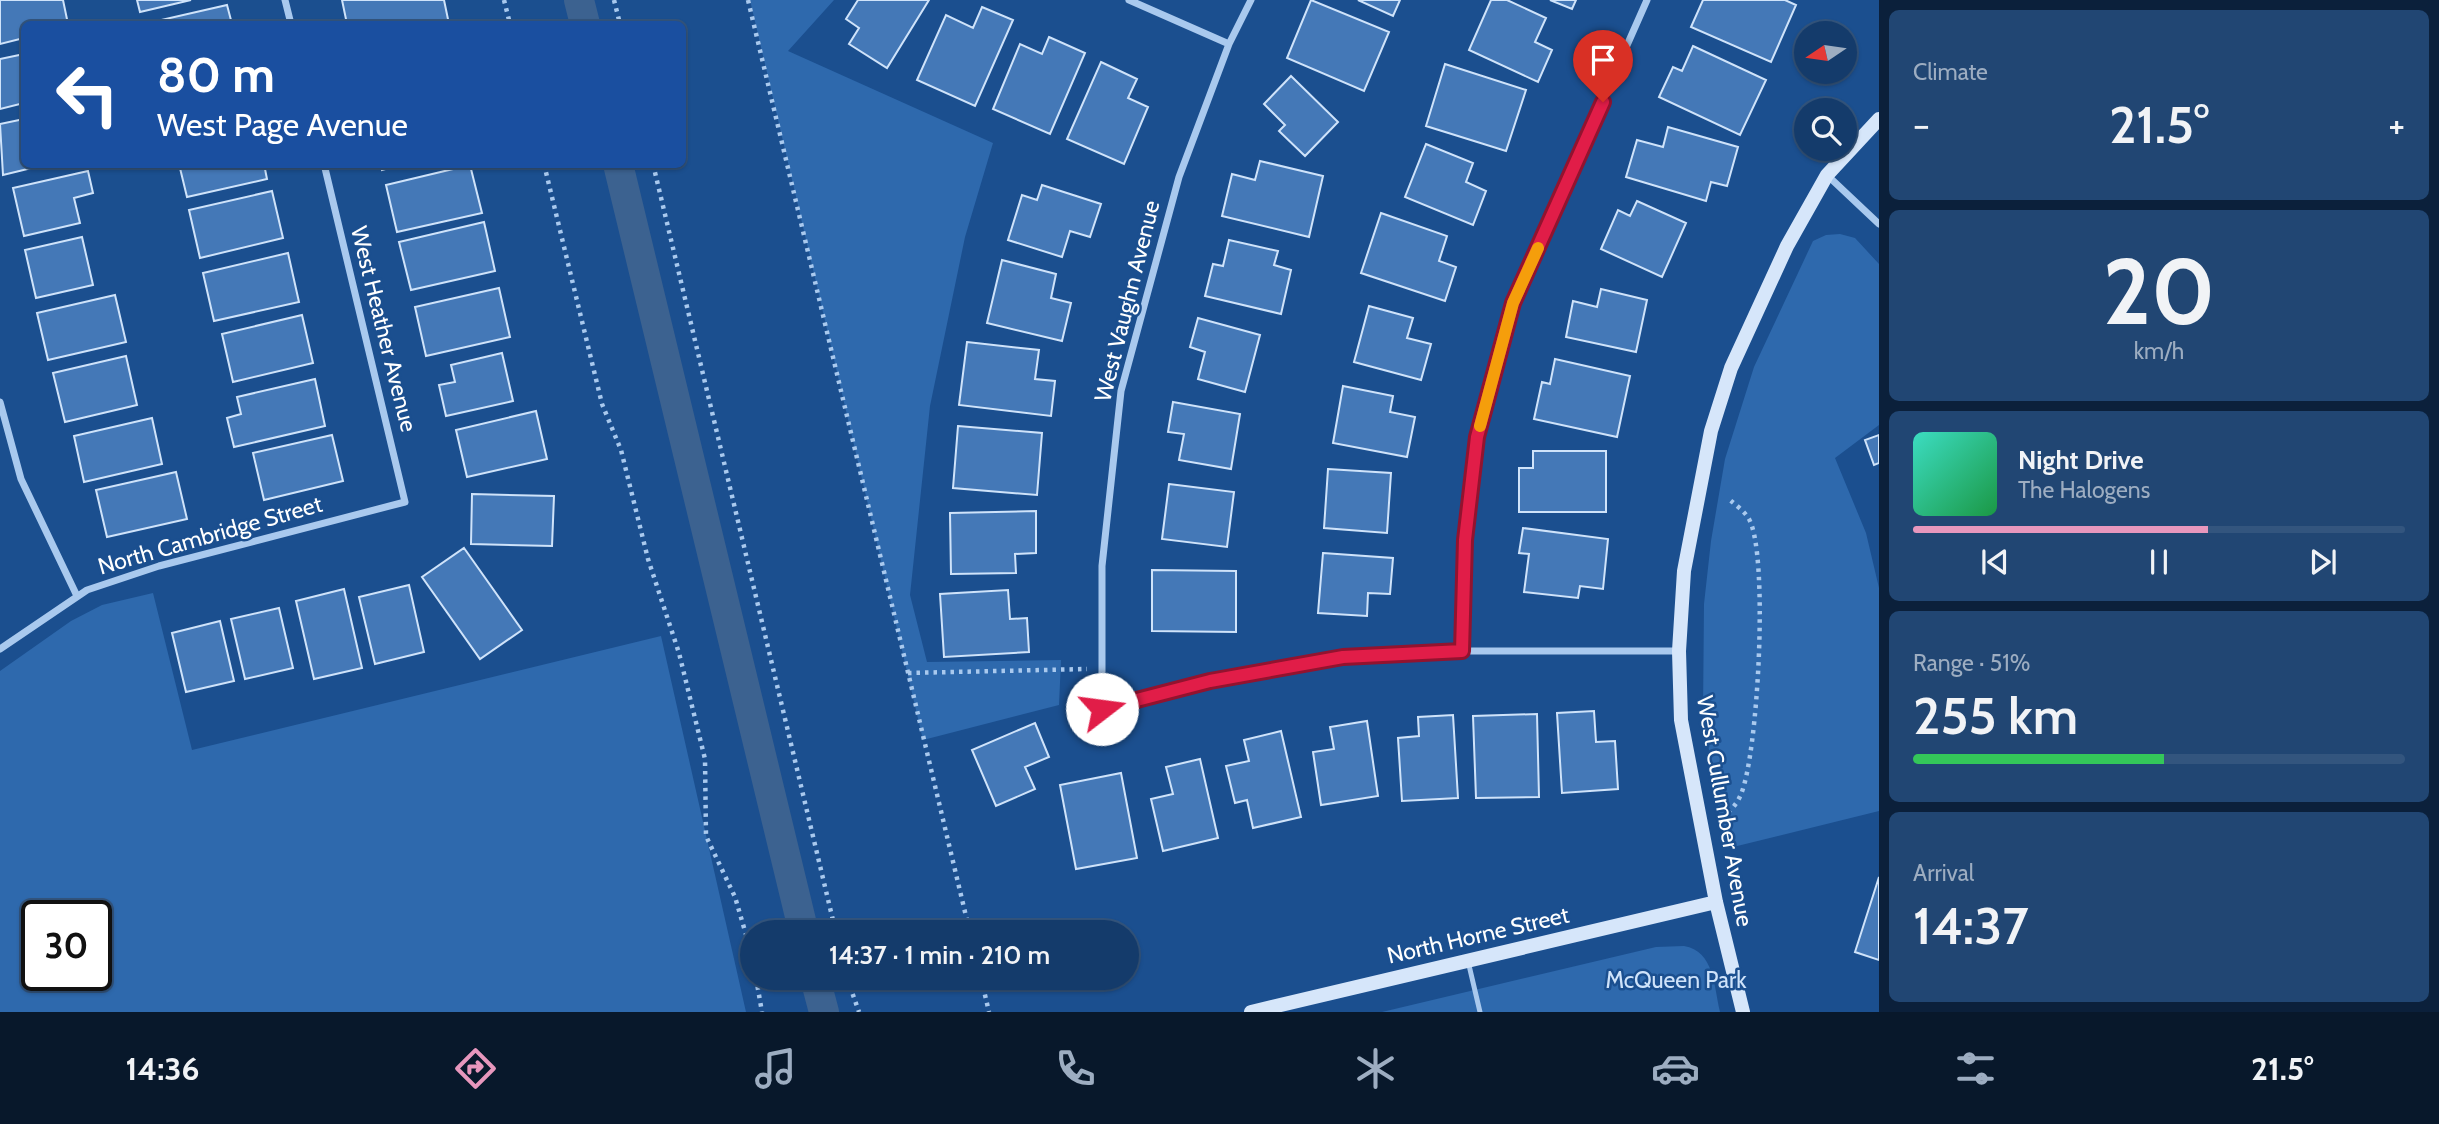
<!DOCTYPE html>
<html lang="en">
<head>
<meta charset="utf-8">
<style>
	:root { --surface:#143b6b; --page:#214673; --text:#f1f3f6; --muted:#9dadc1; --line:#33557e; --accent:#e797bd }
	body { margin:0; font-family:Cabin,sans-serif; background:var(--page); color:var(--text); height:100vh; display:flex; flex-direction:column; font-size:26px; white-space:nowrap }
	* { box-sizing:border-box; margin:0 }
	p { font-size:23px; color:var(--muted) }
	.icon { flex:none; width:38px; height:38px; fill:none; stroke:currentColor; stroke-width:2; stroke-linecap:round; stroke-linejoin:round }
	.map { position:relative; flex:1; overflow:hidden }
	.sheet { display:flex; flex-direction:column; gap:10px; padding:10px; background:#0b203b; width:560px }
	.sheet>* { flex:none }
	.guide { position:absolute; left:21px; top:21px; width:665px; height:147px; border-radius:10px; box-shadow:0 2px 5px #0004,0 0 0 2px var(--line); background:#1a4fa0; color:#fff; overflow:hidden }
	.needle { width:46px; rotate:257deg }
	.controls { position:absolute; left:1794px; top:21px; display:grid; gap:14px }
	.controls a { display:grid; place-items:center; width:63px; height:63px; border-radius:50%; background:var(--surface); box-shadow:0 2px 5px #0004,0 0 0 2px var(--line); font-size:35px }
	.speed { position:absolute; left:21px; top:900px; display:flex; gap:14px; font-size:35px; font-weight:700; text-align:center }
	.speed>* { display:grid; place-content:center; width:91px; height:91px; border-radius:50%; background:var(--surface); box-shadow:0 2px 5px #0004,0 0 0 2px var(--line); line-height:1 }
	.speed .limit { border:4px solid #111; border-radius:10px; background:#fff; color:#111 }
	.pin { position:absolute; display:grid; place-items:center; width:60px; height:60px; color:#fff; margin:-72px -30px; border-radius:50% 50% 50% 0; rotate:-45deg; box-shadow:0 0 7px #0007 }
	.pin .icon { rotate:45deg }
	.me { position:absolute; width:77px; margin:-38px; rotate:75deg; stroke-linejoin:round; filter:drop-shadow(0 0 5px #0008) }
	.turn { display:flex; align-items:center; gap:24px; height:147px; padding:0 21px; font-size:32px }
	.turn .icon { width:91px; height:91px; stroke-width:2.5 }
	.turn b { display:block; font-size:49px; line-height:60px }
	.big { font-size:52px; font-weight:600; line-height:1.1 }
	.sheet .widget { flex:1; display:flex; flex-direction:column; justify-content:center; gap:10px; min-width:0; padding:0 24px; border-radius:10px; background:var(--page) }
	.sheet .dial { align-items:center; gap:0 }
	.dial b { font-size:91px; line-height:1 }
	.song { display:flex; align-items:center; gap:21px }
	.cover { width:84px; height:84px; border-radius:10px; background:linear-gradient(135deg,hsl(170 70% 55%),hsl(140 70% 35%)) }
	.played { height:7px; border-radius:4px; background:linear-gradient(90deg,var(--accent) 60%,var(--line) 60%) }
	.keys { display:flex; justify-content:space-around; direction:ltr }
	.heat { display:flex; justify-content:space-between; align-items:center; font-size:38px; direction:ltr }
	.charge { height:10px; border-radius:5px; background:linear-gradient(90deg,#34c759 51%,var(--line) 0) }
	.trip { position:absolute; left:740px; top:920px; width:399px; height:70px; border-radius:35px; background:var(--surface); box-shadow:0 2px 5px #0004,0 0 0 2px var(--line); font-weight:600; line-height:70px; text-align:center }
	.dock { display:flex; height:112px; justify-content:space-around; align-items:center; background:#08182b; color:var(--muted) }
	.dock .icon { width:49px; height:49px }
	.dock .on { color:var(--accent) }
	.dock b { font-size:32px; color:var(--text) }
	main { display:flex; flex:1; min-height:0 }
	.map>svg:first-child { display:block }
	.green { fill:#2e69ad; fill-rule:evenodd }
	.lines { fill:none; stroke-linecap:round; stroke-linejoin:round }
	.canal { stroke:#3c6290; stroke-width:30 }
	.building { fill:#4478b7; stroke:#cfe3fa; stroke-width:2 }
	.path { stroke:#a9c9ee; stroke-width:4.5; stroke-dasharray:3.5 5; stroke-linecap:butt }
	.lane { stroke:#a9c9ee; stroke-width:5 }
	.street { stroke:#a9c9ee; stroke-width:7 }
	.secondary { stroke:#d6e6fa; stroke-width:14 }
	.route-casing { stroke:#92132f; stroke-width:18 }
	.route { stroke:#e11d48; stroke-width:12 }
	.slow { stroke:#f59e0b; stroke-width:12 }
	.labels { text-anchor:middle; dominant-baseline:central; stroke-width:5; stroke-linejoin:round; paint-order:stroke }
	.street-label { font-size:23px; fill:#fff; stroke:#1b4f8f }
	.park-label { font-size:23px; fill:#cfe3fa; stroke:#1b4f8f }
</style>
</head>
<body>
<main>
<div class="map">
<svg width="1879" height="1012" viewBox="0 0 1879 1012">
	<rect width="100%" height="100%" fill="#1b4f8f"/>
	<path class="green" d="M 750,0 L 834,0 L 788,51 L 993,143 L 965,237 L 930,406 L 910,595 L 927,662 L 1061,660 L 1059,705 L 923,740 Z
		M 1840,234 L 1855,238 L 1879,264 L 1879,425 L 1835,458 L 1866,533 L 1879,588 L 1879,811 L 1725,849 L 1703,713 L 1704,604 L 1711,541 L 1725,459 L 1754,367 L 1813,241 L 1826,235 Z
		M 153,593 L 192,750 L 661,636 L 746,1012 L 0,1012 L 0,671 L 71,621 L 102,605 ZM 96,915 L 96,975 L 37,975 L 37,915 Z
		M 1684,946 C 1714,951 1714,986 1720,1012 L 1382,1012 L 1656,947 Z"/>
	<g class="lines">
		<path class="canal" d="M 579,0 L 585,24
			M 618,164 L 804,933
			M 815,978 L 824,1012"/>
	</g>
	<path class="building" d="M 0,0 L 63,0 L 68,24 L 24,24 L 24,38 L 0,44 Z
		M 137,0 L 191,0 L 140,12 Z
		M 342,0 L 444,0 L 449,24 L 347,24 Z
		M 858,0 L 929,0 L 887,68 L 849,44 L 859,28 L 846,19 Z
		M 1311,0 L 1389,32 L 1364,91 L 1287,58 Z
		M 1358,0 L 1400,0 L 1393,16 Z
		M 1491,0 L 1507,0 L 1546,18 L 1535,42 L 1552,50 L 1538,82 L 1469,50 Z
		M 1550,0 L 1576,0 L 1572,9 Z
		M 1703,0 L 1785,0 L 1796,5 L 1771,62 L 1691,27 Z
		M 227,5 L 232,24 L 148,24 L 148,23 Z
		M 982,7 L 1013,20 L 975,106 L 917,80 L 946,15 L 973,28 Z
		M 1049,37 L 1085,53 L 1050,134 L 993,109 L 1020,44 L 1042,54 Z
		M 1693,46 L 1766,80 L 1740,135 L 1659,97 L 1673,67 L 1682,71 Z
		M 24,54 L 24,103 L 0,109 L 0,59 Z
		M 1101,62 L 1137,79 L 1128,98 L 1148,107 L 1124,164 L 1067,139 Z
		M 1445,64 L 1526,90 L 1506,151 L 1426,126 Z
		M 1291,76 L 1338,122 L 1305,156 L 1279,131 L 1285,125 L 1264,104 Z
		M 24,119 L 24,164 L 48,164 L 3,175 L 0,124 Z
		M 1668,127 L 1738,147 L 1727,186 L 1711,182 L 1706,201 L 1626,177 L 1637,140 L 1663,147 Z
		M 1426,144 L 1473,163 L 1466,182 L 1486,191 L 1473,225 L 1405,197 Z
		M 1260,161 L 1323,176 L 1309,237 L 1222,216 L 1232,174 L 1255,180 Z
		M 179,164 L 264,164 L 267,179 L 187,197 Z
		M 381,164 L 404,164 L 382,170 Z
		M 470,165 L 482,213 L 397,232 L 386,185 Z
		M 88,171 L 93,193 L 74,198 L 80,223 L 24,236 L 13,188 Z
		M 1042,185 L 1101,204 L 1090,237 L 1070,231 L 1062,257 L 1008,240 L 1022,195 L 1037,200 Z
		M 272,191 L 283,238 L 200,258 L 189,210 Z
		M 1637,201 L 1686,223 L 1662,277 L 1601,249 L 1618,210 L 1630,216 Z
		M 1381,213 L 1447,236 L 1439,261 L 1456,267 L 1445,301 L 1361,273 Z
		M 484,222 L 495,271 L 411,290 L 399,242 Z
		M 82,237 L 93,285 L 36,298 L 25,250 Z
		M 1229,240 L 1278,251 L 1274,265 L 1291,270 L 1281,314 L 1205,296 L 1213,264 L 1223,266 Z
		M 288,253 L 299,302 L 214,321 L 203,273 Z
		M 1002,260 L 1056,274 L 1051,298 L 1071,303 L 1062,341 L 987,323 Z
		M 499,288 L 510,337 L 426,356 L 415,307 Z
		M 1601,289 L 1647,300 L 1636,352 L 1566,337 L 1573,301 L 1597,307 Z
		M 115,295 L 126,342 L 48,360 L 37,313 Z
		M 1369,306 L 1413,318 L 1407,338 L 1431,344 L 1421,380 L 1354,362 Z
		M 302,315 L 313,363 L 233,382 L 222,334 Z
		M 1198,318 L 1260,335 L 1245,392 L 1198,379 L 1205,352 L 1190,347 Z
		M 967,342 L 1039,350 L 1035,379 L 1055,381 L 1051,416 L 959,405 Z
		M 502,353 L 513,401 L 446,416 L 439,385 L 455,382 L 451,365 Z
		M 126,356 L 137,405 L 65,422 L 53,373 Z
		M 1555,359 L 1630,376 L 1617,437 L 1534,419 L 1542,382 L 1550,384 Z
		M 315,379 L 325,426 L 234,447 L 227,418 L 241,414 L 237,397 Z
		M 1343,386 L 1393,396 L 1390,412 L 1415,417 L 1407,457 L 1333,443 Z
		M 1173,402 L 1240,414 L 1231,469 L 1179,460 L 1184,434 L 1168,432 Z
		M 536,411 L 547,459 L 467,477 L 456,430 Z
		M 152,418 L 162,464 L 84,482 L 74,436 Z
		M 958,426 L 1042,433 L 1037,495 L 953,488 Z
		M 332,435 L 343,481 L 264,500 L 253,453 Z
		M 1879,435 L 1879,463 L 1874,465 L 1865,440 Z
		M 1533,451 L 1606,451 L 1606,512 L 1519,512 L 1519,468 L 1533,468 Z
		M 1328,469 L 1391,473 L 1387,533 L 1324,528 Z
		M 176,472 L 187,519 L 107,537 L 96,490 Z
		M 1169,484 L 1234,492 L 1227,547 L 1162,539 Z
		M 472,494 L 554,496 L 552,546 L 471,544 Z
		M 1036,511 L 1036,553 L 1015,554 L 1016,573 L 951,574 L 950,513 Z
		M 1523,528 L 1608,539 L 1603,589 L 1580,586 L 1578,598 L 1524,592 L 1529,554 L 1519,553 Z
		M 464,548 L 522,630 L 480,659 L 422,577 Z
		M 1323,553 L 1393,558 L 1390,594 L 1368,593 L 1367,616 L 1318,613 Z
		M 1152,570 L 1236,571 L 1236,632 L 1152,631 Z
		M 409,585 L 424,652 L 375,664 L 359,597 Z
		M 344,589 L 362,668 L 314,679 L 296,601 Z
		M 1008,590 L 1010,619 L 1027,618 L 1029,652 L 944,657 L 940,594 Z
		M 279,608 L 293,668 L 245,679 L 231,619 Z
		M 220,621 L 234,681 L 186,692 L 172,633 Z
		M 1594,711 L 1596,742 L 1615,741 L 1618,789 L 1562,793 L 1557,713 Z
		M 1537,714 L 1539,797 L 1476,798 L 1473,716 Z
		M 1453,715 L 1458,798 L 1402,801 L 1398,738 L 1419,736 L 1418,717 Z
		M 1367,721 L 1378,796 L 1321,805 L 1313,752 L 1334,749 L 1330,727 Z
		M 1035,723 L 1049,757 L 1025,767 L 1035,789 L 996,806 L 972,750 Z
		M 1281,731 L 1301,817 L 1253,828 L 1247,800 L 1235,803 L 1226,766 L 1249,761 L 1244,740 Z
		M 1200,759 L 1218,838 L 1163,851 L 1151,799 L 1173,794 L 1166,767 Z
		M 1121,773 L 1137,858 L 1076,869 L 1060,785 Z
		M 1879,877 L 1879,960 L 1855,952 Z"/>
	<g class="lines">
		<path class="path" d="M 504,0 L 510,24
			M 614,0 L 620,24
			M 748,0 L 970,933
			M 544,164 L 602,404 L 621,450 L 648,559 L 679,653 L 705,759 L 706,836 L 735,897 L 752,955
			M 653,164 L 836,933
			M 908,673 L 1087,669
			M 1720,816 C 1730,813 1737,804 1741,794 C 1758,755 1769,555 1749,519 C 1745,512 1736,505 1730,500
			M 756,978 L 762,1012
			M 847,978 L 859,1012
			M 981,978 L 989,1012"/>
		<path class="lane" d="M 1468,961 L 1480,1012"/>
		<path class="street" d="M 285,0 L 291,24
			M 1129,0 L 1229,44
			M 1251,0 L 1229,44 L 1179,177 L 1121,391 L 1102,566 L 1102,709 L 1210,680 L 1343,657 L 1462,651 L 1679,651
			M 1827,175 L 1879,224
			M 0,402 L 21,479 L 77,596
			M 0,649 L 87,590 L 159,566 L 405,502 L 324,164
			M 1462,651 L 1465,540 L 1477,437 L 1513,303 L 1647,0"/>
		<path class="secondary" d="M 1251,1012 L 1716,902
			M 1743,1012 L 1716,902 L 1681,720 L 1679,651 L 1684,571 L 1711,431 L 1731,368 L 1787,246 L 1827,175 L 1879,119"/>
	</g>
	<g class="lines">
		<defs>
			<path id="route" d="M 1102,709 L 1210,681 L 1343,657 L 1462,651 L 1465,540 L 1477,437 L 1513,303 L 1603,102"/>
		</defs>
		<use href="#route" class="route-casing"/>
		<use href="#route" class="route"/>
		<path class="slow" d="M 1480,426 L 1513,303 L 1538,248"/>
	</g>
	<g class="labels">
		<g class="street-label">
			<text transform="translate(1127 301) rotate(-76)">West Vaughn Avenue</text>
			<text transform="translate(384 329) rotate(76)">West Heather Avenue</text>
			<text transform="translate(210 535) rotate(-16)">North Cambridge Street</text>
			<text transform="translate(1725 811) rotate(80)">West Cullumber Avenue</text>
			<text transform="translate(1478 935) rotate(-13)">North Horne Street</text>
		</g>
		<g class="park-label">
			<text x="1676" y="980">McQueen Park</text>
		</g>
	</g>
</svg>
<div class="controls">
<a><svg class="needle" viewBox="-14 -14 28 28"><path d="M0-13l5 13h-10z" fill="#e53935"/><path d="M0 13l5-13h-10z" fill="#9dadc1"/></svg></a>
<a><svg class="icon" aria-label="search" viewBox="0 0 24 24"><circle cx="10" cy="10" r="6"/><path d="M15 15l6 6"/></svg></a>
</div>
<div class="speed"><div class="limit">30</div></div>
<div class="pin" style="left:1603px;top:102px;background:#d93025"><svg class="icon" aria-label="arrive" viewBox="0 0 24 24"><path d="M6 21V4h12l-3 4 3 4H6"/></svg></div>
<svg class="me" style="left:1102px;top:709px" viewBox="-20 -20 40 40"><circle r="19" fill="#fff"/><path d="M0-13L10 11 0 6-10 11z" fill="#e11d48"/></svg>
<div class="trip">14:37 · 1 min · 210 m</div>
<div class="guide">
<div class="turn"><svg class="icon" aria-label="left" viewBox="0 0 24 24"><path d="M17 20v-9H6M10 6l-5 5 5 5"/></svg><div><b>80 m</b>West Page Avenue</div></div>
</div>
</div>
<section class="sheet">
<div class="widget"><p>Climate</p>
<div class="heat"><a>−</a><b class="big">21.5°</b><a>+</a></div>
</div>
<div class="widget dial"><b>20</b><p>km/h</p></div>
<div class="widget">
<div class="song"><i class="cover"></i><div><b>Night Drive</b><p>The Halogens</p></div></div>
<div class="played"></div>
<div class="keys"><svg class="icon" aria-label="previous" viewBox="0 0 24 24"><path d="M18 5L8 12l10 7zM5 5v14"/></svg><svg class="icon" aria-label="pause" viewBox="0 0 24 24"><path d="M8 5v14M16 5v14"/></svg><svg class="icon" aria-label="next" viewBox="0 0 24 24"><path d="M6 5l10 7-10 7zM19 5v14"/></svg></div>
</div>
<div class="widget"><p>Range · 51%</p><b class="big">255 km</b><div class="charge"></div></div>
<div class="widget"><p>Arrival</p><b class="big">14:37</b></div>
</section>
</main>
<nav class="dock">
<b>14:36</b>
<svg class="icon on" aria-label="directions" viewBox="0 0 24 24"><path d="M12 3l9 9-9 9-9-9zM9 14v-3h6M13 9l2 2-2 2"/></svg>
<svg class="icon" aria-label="music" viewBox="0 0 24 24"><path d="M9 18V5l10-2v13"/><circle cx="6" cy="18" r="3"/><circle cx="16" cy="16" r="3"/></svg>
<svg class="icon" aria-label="phone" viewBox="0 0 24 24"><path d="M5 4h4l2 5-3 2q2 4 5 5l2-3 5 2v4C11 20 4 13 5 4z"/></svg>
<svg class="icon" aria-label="climate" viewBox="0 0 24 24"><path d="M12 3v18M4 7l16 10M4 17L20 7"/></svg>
<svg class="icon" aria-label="car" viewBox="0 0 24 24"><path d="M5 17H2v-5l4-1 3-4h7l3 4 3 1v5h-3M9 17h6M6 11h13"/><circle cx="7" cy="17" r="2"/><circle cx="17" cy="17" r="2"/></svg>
<svg class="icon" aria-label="filters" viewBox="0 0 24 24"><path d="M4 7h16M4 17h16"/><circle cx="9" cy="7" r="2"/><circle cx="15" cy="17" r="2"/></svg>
<b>21.5°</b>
</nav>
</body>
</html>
